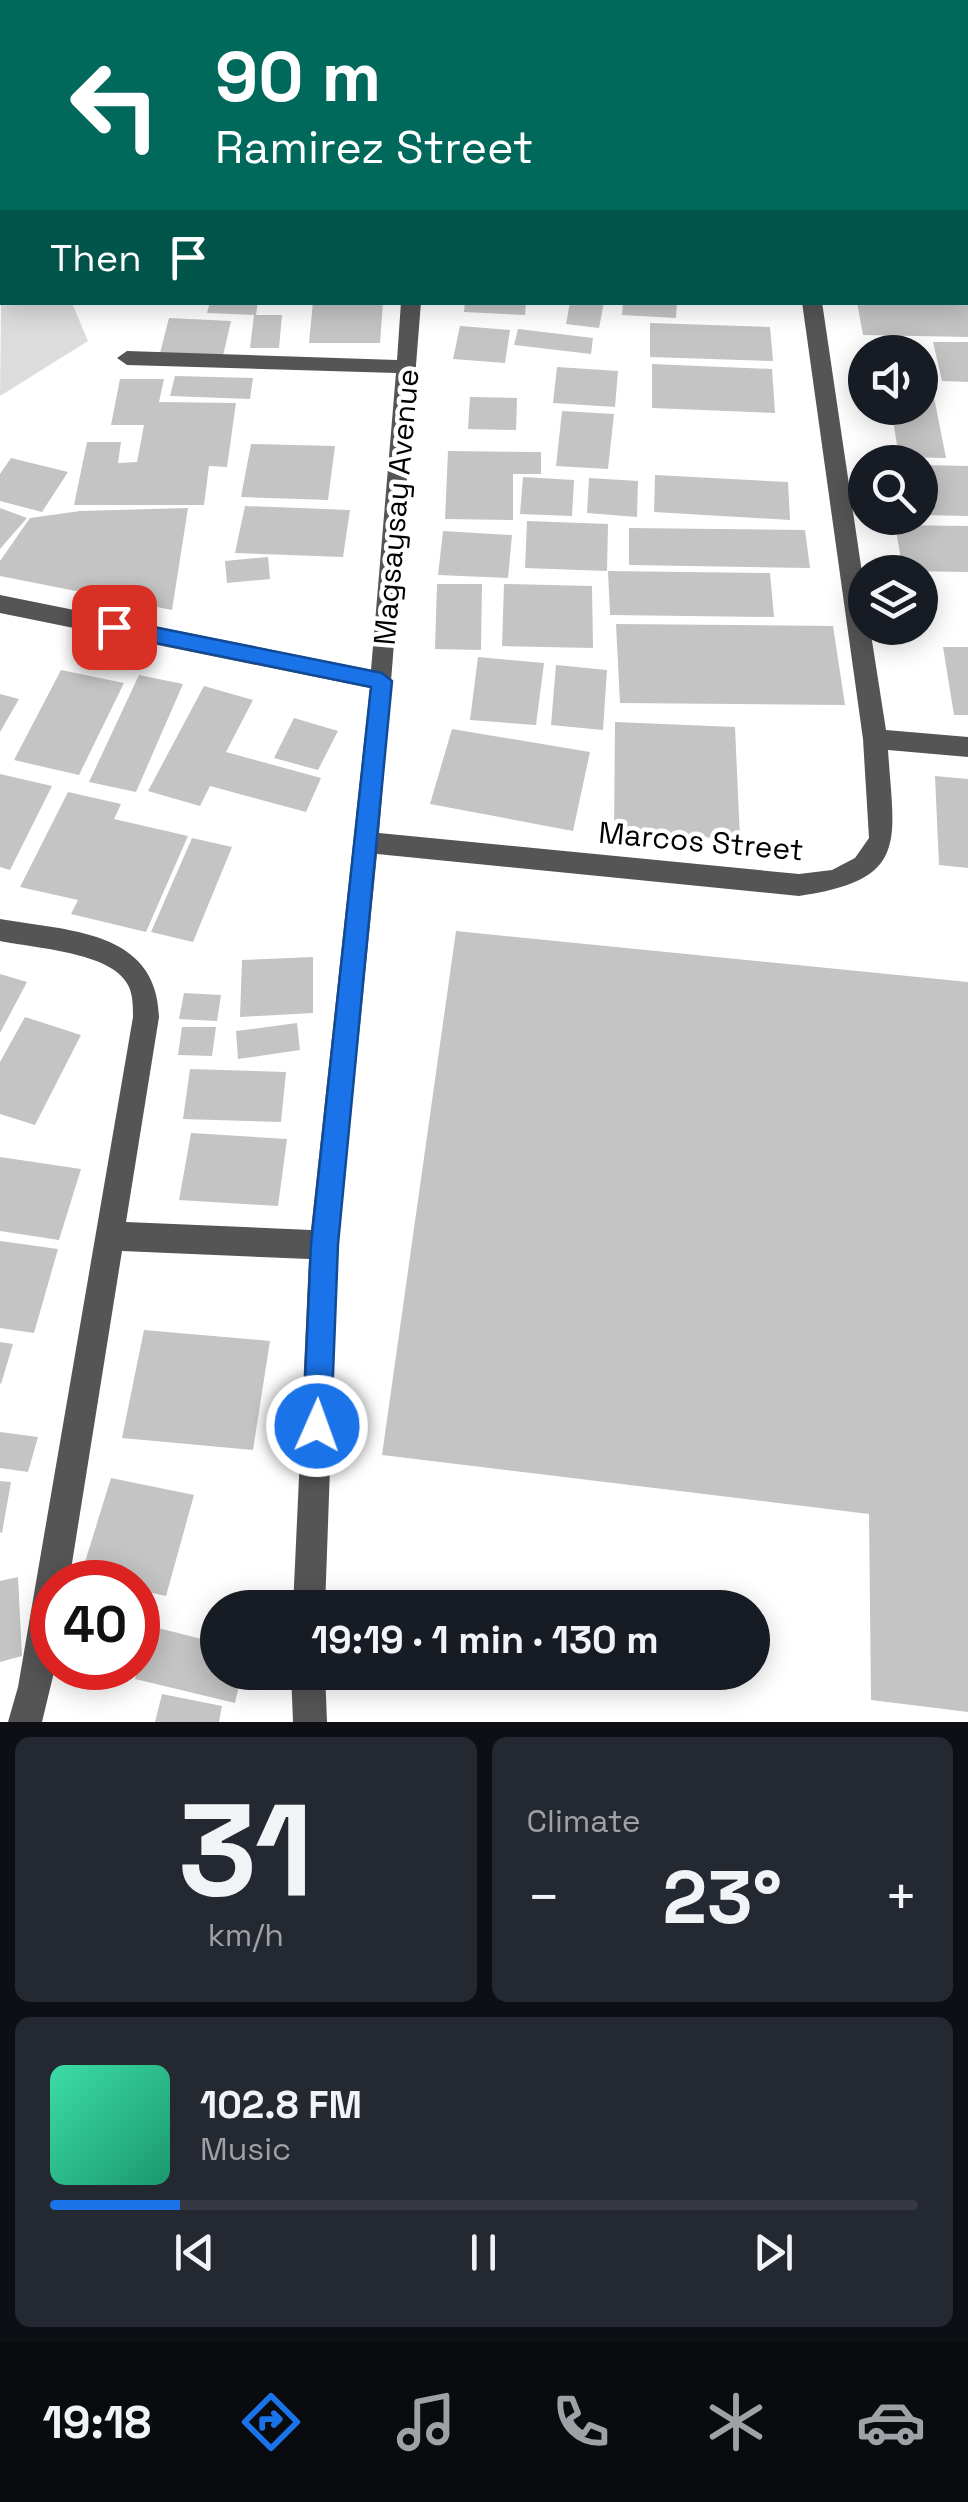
<!DOCTYPE html>
<html lang="en">
<head>
<meta charset="utf-8">
<style>
	:root { --surface:#171b24; --page:#242831; --text:#f1f3f6; --muted:#9ea1a6; --line:#363941; --accent:#1a73e8 }
	body { margin:0; font-family:"Space Grotesk",sans-serif; background:var(--page); color:var(--text); height:100vh; display:flex; flex-direction:column; font-size:38px; white-space:nowrap }
	* { box-sizing:border-box; margin:0 }
	p { font-size:32px; color:var(--muted) }
	.icon { flex:none; width:55px; height:55px; fill:none; stroke:currentColor; stroke-width:2; stroke-linecap:round; stroke-linejoin:round }
	.map { position:relative; height:1722px; overflow:hidden }
	.sheet { display:flex; flex-direction:column; gap:15px; padding:15px; background:#0d0f14; flex:1 }
	.sheet>* { flex:none }
	.top-card { position:absolute; left:0px; top:0px; width:970px; height:305px; box-shadow:0 5px 25px #0003; background:#00695c; color:#fff; overflow:hidden }
	.tools { position:absolute; left:848px; top:335px; display:grid; gap:20px }
	.tools a { display:grid; place-items:center; width:90px; height:90px; border-radius:50%; background:var(--surface); box-shadow:0 5px 25px #0003; font-size:50px }
	.speed { position:absolute; left:30px; top:1560px; display:flex; gap:20px; font-size:50px; font-weight:700; text-align:center }
	.speed>* { display:grid; place-content:center; width:130px; height:130px; border-radius:50%; background:var(--surface); box-shadow:0 5px 25px #0003; line-height:1 }
	.speed .limit { border:15px solid #d22; background:#fff; color:#111 }
	.pin { position:absolute; display:grid; place-items:center; width:85px; height:85px; color:#fff; margin:-42px; border-radius:20px; box-shadow:0 5px 15px #0006 }
	.me { position:absolute; width:110px; margin:-55px; rotate:2deg; stroke-linejoin:round; filter:drop-shadow(0 0 8px #0008) }
	.turn { display:flex; align-items:center; gap:35px; height:210px; padding:0 50px; font-size:45px }
	.turn .icon { width:130px; height:130px; stroke-width:2.5 }
	.turn b { display:block; font-size:70px; line-height:85px }
	.then { display:flex; align-items:center; height:95px; padding:0 50px; background:#0003; gap:20px; font-size:38px }
	.big { font-size:75px; font-weight:600; line-height:1.1 }
	.sheet .widget { flex:1; display:flex; flex-direction:column; justify-content:center; gap:15px; min-width:0; padding:0 35px; border-radius:15px; background:var(--page) }
	.sheet .dial { align-items:center; gap:0 }
	.dial b { font-size:130px; line-height:1 }
	.song { display:flex; align-items:center; gap:30px }
	.cover { width:120px; height:120px; border-radius:15px; background:linear-gradient(135deg,hsl(160 70% 55%),hsl(160 70% 35%)) }
	.played { height:10px; border-radius:5px; background:linear-gradient(90deg,var(--accent) 15%,var(--line) 15%) }
	.keys { display:flex; justify-content:space-around; direction:ltr }
	.heat { display:flex; justify-content:space-between; align-items:center; font-size:55px; direction:ltr }
	.sheet .tiles { flex:1; display:grid; gap:15px; grid-template-columns:1fr 1fr }
	.widget:last-child { grid-column:span 2 }
	.trip { position:absolute; left:200px; top:1590px; width:570px; height:100px; border-radius:50px; background:var(--surface); box-shadow:0 5px 25px #0003; font-weight:600; line-height:100px; text-align:center }
	.tabs { display:flex; height:160px; justify-content:space-around; align-items:center; background:#090b0e; color:var(--muted) }
	.tabs .icon { width:70px; height:70px }
	.tabs .current { color:var(--accent) }
	.tabs b { font-size:45px; color:var(--text) }
	.map>svg:first-child { display:block }
	.green { fill:#dcdcdc }
	.building { fill:#c4c4c4 }
	.lines { fill:none; stroke-linecap:round; stroke-linejoin:round }
	.minor { fill:#555; fill-rule:evenodd }
	.route { fill:#1a73e8; stroke:#114b97; stroke-width:2.5 }
	.labels { text-anchor:middle; dominant-baseline:central; stroke-width:9; stroke-linejoin:round; paint-order:stroke }
	.street-label { font-size:30px; fill:#000; stroke:#fff }
</style>
</head>
<body>
<div class="map">
<svg width="968" height="1722" viewBox="0 0 968 1722">
	<rect width="100%" height="100%" fill="#fff"/>
	<path class="green" d="M 2,218 L 2,302 L 72,303 L 88,341 L 0,396 Z"/>
	<path class="building" d="M 210,302 L 258,302 L 256,315 L 207,313 Z
		M 313,302 L 383,302 L 380,343 L 309,343 Z
		M 465,302 L 526,302 L 525,315 L 464,312 Z
		M 570,302 L 604,302 L 599,328 L 566,324 Z
		M 623,302 L 677,302 L 676,318 L 622,315 Z
		M 857,302 L 968,302 L 968,337 L 863,335 Z
		M 254,315 L 282,315 L 279,348 L 250,348 Z
		M 169,318 L 231,321 L 223,356 L 160,353 Z
		M 650,323 L 770,327 L 773,361 L 650,357 Z
		M 460,326 L 510,330 L 505,363 L 453,359 Z
		M 518,329 L 593,338 L 591,354 L 514,345 Z
		M 933,342 L 968,342 L 968,382 L 942,381 Z
		M 652,364 L 772,369 L 775,413 L 652,408 Z
		M 557,367 L 618,371 L 615,407 L 553,403 Z
		M 175,376 L 253,378 L 250,399 L 170,396 Z
		M 120,379 L 164,379 L 159,402 L 236,403 L 227,467 L 209,466 L 204,505 L 74,505 L 87,442 L 121,442 L 118,463 L 137,462 L 144,425 L 111,425 Z
		M 920,392 L 933,392 L 946,458 L 899,457 L 891,408 L 920,408 Z
		M 470,397 L 517,398 L 516,430 L 468,429 Z
		M 562,411 L 614,414 L 608,469 L 556,466 Z
		M 251,444 L 335,446 L 328,500 L 241,497 Z
		M 448,451 L 541,452 L 541,474 L 513,474 L 513,520 L 445,519 Z
		M 11,458 L 68,472 L 42,512 L 0,501 L 0,474 Z
		M 920,465 L 968,466 L 968,516 L 920,515 Z
		M 655,475 L 788,482 L 790,520 L 654,512 Z
		M 523,477 L 574,480 L 572,516 L 520,514 Z
		M 589,478 L 638,481 L 637,517 L 587,513 Z
		M 245,506 L 350,510 L 343,557 L 235,553 Z
		M 0,508 L 27,518 L 0,549 Z
		M 188,508 L 172,610 L 0,576 L 0,561 L 30,518 L 80,511 Z
		M 527,521 L 608,524 L 607,571 L 525,568 Z
		M 895,525 L 968,526 L 968,572 L 903,571 Z
		M 629,528 L 805,530 L 810,568 L 629,565 Z
		M 443,531 L 512,535 L 508,578 L 438,575 Z
		M 268,557 L 270,579 L 227,583 L 225,561 Z
		M 608,571 L 770,573 L 774,617 L 610,615 Z
		M 437,584 L 482,584 L 481,650 L 435,649 Z
		M 504,584 L 592,586 L 593,648 L 502,646 Z
		M 616,624 L 833,626 L 845,705 L 620,703 Z
		M 943,647 L 968,647 L 968,715 L 954,715 Z
		M 478,657 L 544,663 L 536,725 L 470,720 Z
		M 556,665 L 607,670 L 603,730 L 551,725 Z
		M 61,670 L 124,683 L 79,775 L 14,760 Z
		M 139,675 L 183,684 L 136,792 L 89,782 Z
		M 204,686 L 253,700 L 226,752 L 321,778 L 306,812 L 210,786 L 200,806 L 148,791 Z
		M 0,694 L 19,699 L 0,732 Z
		M 294,718 L 338,731 L 318,770 L 274,758 Z
		M 615,722 L 735,727 L 740,839 L 614,833 Z
		M 452,729 L 590,752 L 573,831 L 430,804 Z
		M 0,774 L 52,786 L 10,870 L 0,867 Z
		M 935,776 L 968,779 L 968,868 L 939,865 Z
		M 68,792 L 121,804 L 114,819 L 188,836 L 146,932 L 71,914 L 78,900 L 20,887 Z
		M 192,838 L 232,847 L 193,942 L 151,932 Z
		M 456,931 L 968,982 L 968,1712 L 871,1700 L 869,1514 L 382,1455 Z
		M 313,957 L 313,1013 L 240,1017 L 242,960 Z
		M 0,974 L 27,982 L 0,1033 Z
		M 184,993 L 221,995 L 217,1021 L 179,1019 Z
		M 25,1017 L 81,1035 L 35,1125 L 0,1114 L 0,1062 Z
		M 297,1023 L 300,1050 L 238,1059 L 236,1031 Z
		M 182,1027 L 216,1027 L 212,1056 L 178,1055 Z
		M 190,1069 L 286,1072 L 281,1122 L 183,1119 Z
		M 191,1133 L 287,1139 L 278,1206 L 179,1200 Z
		M 0,1157 L 81,1169 L 59,1240 L 0,1231 Z
		M 0,1241 L 58,1249 L 34,1333 L 0,1328 Z
		M 144,1330 L 270,1341 L 253,1450 L 122,1438 Z
		M 0,1342 L 13,1344 L 1,1384 L 0,1383 Z
		M 0,1432 L 38,1437 L 28,1472 L 0,1468 Z
		M 111,1478 L 194,1495 L 166,1596 L 138,1590 L 138,1582 L 80,1578 Z
		M 0,1481 L 11,1482 L 2,1533 L 0,1532 Z
		M 18,1577 L 22,1656 L 0,1662 L 0,1581 Z
		M 138,1607 L 148,1610 L 139,1645 L 138,1645 Z
		M 150,1626 L 218,1643 L 218,1672 L 242,1672 L 235,1703 L 135,1679 Z
		M 66,1668 L 132,1668 L 128,1682 Z
		M 162,1694 L 222,1706 L 219,1722 L 155,1722 Z"/>
	<g class="lines">
		<path class="minor" d="M 744,0 L 790,0 L 791,2 L 746,2 Z
			M 401,302 L 421,302 L 379,833 L 799,874 L 832,870 L 855,858 L 869,838 L 863,739 L 802,302 L 822,302 L 865,593 L 865,628 L 870,628 L 886,730 L 968,737 L 968,757 L 888,750 C 894,842 910,880 799,896 L 377,854 L 338,1245 L 325,1608 L 293,1608 L 309,1259 L 122,1251 L 69,1582 L 52,1582 L 55,1668 L 42,1722 L 8,1722 L 18,1687 L 133,1017 C 133,1007 133,994 128,985 C 112,952 33,948 0,941 L 0,919 C 66,931 157,929 159,1017 L 126,1222 L 311,1230 L 370,688 L 0,613 L 0,595 L 371,670 L 396,373 L 127,365 L 117,358 L 127,351 L 397,360 Z
			M 291,1672 L 325,1672 L 327,1722 L 293,1722 Z"/>
	</g>
	<path class="route" d="M 114,619 L 382,673 L 392,681 L 338,1244 L 331,1426 L 327,1436 L 317,1440 L 307,1436 L 303,1426 L 311,1244 L 371,687 L 107,633 L 104,627 Z"/>
	<g class="labels">
		<g class="street-label">
			<text transform="translate(396 507) rotate(-85)">Magsaysay Avenue</text>
			<text transform="translate(701 841) rotate(5)">Marcos Street</text>
		</g>
	</g>
</svg>
<div class="tools">
<a><svg class="icon" aria-label="sound" viewBox="0 0 24 24"><path d="M4 9h4l5-4v14l-5-4H4zM17 9q2 3 0 6"/></svg></a>
<a><svg class="icon" aria-label="search" viewBox="0 0 24 24"><circle cx="10" cy="10" r="6"/><path d="M15 15l6 6"/></svg></a>
<a><svg class="icon" aria-label="layers" viewBox="0 0 24 24"><path d="M12 4l9 5-9 5-9-5zM3 14l9 5 9-5"/></svg></a>
</div>
<div class="speed"><div class="limit">40</div></div>
<div class="pin" style="left:114px;top:627px;background:#d93025"><svg class="icon" aria-label="arrive" viewBox="0 0 24 24"><path d="M6 21V4h12l-3 4 3 4H6"/></svg></div>
<svg class="me" style="left:317px;top:1426px" viewBox="-20 -20 40 40"><circle r="17" fill="#1a73e8" stroke="#fff" stroke-width="3"/><path d="M0-11L8 9 0 5-8 9z" fill="#fff"/></svg>
<div class="trip">19:19 · 1 min · 130 m</div>
<div class="top-card">
<div class="turn"><svg class="icon" aria-label="left" viewBox="0 0 24 24"><path d="M17 20v-9H6M10 6l-5 5 5 5"/></svg><div><b>90 m</b>Ramirez Street</div></div>
<div class="then">Then<svg class="icon" aria-label="arrive" viewBox="0 0 24 24"><path d="M6 21V4h12l-3 4 3 4H6"/></svg></div>
</div>
</div>
<section class="sheet">
<div class="tiles">
<div class="widget dial"><b>31</b><p>km/h</p></div>
<div class="widget"><p>Climate</p>
<div class="heat"><a>−</a><b class="big">23°</b><a>+</a></div>
</div>
<div class="widget">
<div class="song"><i class="cover"></i><div><b>102.8 FM</b><p>Music</p></div></div>
<div class="played"></div>
<div class="keys"><svg class="icon" aria-label="previous" viewBox="0 0 24 24"><path d="M18 5L8 12l10 7zM5 5v14"/></svg><svg class="icon" aria-label="pause" viewBox="0 0 24 24"><path d="M8 5v14M16 5v14"/></svg><svg class="icon" aria-label="next" viewBox="0 0 24 24"><path d="M6 5l10 7-10 7zM19 5v14"/></svg></div>
</div>
</div>
</section>
<nav class="tabs">
<b>19:18</b>
<svg class="icon current" aria-label="directions" viewBox="0 0 24 24"><path d="M12 3l9 9-9 9-9-9zM9 14v-3h6M13 9l2 2-2 2"/></svg>
<svg class="icon" aria-label="music" viewBox="0 0 24 24"><path d="M9 18V5l10-2v13"/><circle cx="6" cy="18" r="3"/><circle cx="16" cy="16" r="3"/></svg>
<svg class="icon" aria-label="phone" viewBox="0 0 24 24"><path d="M5 4h4l2 5-3 2q2 4 5 5l2-3 5 2v4C11 20 4 13 5 4z"/></svg>
<svg class="icon" aria-label="climate" viewBox="0 0 24 24"><path d="M12 3v18M4 7l16 10M4 17L20 7"/></svg>
<svg class="icon" aria-label="car" viewBox="0 0 24 24"><path d="M5 17H2v-5l4-1 3-4h7l3 4 3 1v5h-3M9 17h6M6 11h13"/><circle cx="7" cy="17" r="2"/><circle cx="17" cy="17" r="2"/></svg>
</nav>
</body>
</html>
